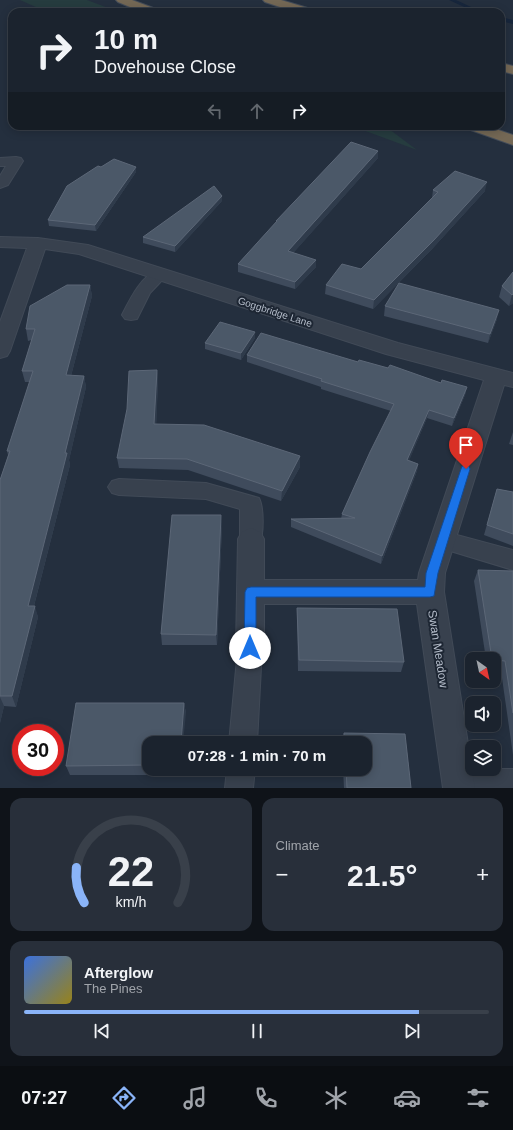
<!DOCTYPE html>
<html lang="en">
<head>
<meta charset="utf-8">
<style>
	:root { --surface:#1b232e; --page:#282f3a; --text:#f1f3f6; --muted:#a0a4aa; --line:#39404a; --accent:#8ab4f8 }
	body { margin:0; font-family:Arial,sans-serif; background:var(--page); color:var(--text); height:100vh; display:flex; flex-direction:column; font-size:15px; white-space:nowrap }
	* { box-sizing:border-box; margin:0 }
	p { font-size:13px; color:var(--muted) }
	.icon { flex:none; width:22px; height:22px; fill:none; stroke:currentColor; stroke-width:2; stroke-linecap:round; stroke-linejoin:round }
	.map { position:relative; height:788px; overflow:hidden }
	.side { display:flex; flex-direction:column; gap:10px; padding:10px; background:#0f1319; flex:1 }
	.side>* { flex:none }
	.top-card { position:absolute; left:8px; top:8px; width:497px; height:122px; border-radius:12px; box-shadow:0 2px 10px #0003,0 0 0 1px var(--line); background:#1b232e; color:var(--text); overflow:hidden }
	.needle { width:26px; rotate:147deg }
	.fabs { position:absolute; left:465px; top:652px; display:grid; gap:8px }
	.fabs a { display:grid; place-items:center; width:36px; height:36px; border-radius:8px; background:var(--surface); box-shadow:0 2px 10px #0003,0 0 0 1px var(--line); font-size:20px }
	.speed { position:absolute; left:12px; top:724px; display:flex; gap:8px; font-size:20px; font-weight:700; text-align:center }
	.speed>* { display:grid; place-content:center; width:52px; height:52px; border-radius:50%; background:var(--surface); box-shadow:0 2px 10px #0003,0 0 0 1px var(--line); line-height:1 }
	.speed .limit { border:6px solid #d22; background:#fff; color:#111 }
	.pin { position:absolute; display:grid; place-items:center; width:34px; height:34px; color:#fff; margin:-41px -17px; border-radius:50% 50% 50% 0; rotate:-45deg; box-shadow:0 0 4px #0007 }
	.pin .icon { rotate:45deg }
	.me { position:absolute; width:44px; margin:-22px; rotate:0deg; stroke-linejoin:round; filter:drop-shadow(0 0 3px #0008) }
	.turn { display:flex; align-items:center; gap:14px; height:84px; padding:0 20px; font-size:18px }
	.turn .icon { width:52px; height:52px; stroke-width:2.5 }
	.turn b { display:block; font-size:28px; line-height:34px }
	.lanes { display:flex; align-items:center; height:38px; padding:0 20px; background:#0003; justify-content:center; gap:20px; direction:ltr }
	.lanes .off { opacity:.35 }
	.big { font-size:30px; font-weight:800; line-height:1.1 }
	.side .widget { flex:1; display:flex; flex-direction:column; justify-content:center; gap:6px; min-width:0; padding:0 14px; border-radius:12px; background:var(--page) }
	.side .dial { align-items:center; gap:0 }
	.dial svg { height:104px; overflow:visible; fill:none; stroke:var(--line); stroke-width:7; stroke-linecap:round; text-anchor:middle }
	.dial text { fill:var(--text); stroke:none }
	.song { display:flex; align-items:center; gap:12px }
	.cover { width:48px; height:48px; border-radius:6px; background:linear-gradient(135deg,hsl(220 70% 55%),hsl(50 70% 35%)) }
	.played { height:4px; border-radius:2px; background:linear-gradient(90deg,var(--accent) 85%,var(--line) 85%) }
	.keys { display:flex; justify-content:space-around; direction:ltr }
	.heat { display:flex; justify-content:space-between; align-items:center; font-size:22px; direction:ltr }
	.side .tiles { flex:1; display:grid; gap:10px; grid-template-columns:1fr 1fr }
	.widget:last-child { grid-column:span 2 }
	.trip { position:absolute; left:142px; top:736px; width:230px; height:40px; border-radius:12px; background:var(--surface); box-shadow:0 2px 10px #0003,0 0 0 1px var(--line); font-weight:800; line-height:40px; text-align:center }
	.tabs { display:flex; height:64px; justify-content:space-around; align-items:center; background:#0b0e12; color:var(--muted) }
	.tabs .icon { width:28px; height:28px }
	.tabs .on { color:var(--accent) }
	.tabs b { font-size:18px; color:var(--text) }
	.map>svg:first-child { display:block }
	.green { fill:#263c3f }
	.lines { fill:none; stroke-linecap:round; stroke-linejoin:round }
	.stream { fill:#17263c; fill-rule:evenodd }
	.lane-casing { stroke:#414a57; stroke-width:2 }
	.street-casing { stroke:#414a57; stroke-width:2 }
	.highway-casing { stroke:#434c59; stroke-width:2 }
	.lane { fill:#38414e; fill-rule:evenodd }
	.street { fill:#38414e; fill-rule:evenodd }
	.highway { fill:#746855; fill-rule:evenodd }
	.wall { fill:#3f4b5c }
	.shaded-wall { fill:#2f3b4b }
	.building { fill:#4b5868; stroke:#5c6777 }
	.route { fill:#1a73e8; stroke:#114b97 }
	.labels { text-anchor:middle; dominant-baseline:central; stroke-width:4; stroke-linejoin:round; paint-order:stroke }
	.street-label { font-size:10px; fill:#b4bcc9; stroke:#1d2633 }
	.near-street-label { font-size:12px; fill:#b4bcc9; stroke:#1d2633 }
</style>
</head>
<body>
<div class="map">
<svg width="513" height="788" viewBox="0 0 513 788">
	<rect width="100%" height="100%" fill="#242f3e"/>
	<path class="green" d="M 20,0 L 87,0 L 119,12 L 47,12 Z
		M 352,126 L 385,126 L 417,150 Z"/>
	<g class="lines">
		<path class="stream" d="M 449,0 L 456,0 L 482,12 L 475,12 Z
			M 501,17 L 513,20 L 513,24 L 501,21 Z"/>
		<defs>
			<path id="lane" d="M 16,157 L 21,158 L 23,161 L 8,185 L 0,188 L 0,176 L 6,166 L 0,166 L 0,158 Z
				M 160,269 L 166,271 L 168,274 L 150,293 L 137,319 L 131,320 L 125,319 L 122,315 C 130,299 142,274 160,269 Z
				M 119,479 L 206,483 L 259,498 C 264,508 264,535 259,545 L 251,548 L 243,545 L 240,539 L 240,509 L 206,499 L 119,495 L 112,493 L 108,487 L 112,481 Z
				M 442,531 L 513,550 L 513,570 L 434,546 L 431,540 L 434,534 Z
				M 250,637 L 259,640 L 262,648 L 257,743 L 229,743 L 238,648 L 241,640 Z
				M 227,769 L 255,769 L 253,788 L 225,788 Z
				M 459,769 L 513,769 L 513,788 L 447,788 L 445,783 L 449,773 Z"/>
			<path id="street" d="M 0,237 L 38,238 L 88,245 L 398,343 L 513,373 L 513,387 L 504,385 L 445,573 L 444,592 L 475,788 L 443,788 L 417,604 L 264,604 L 264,648 L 260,657 L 250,661 L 240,657 L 236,648 L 238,539 L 242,532 L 251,528 L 260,532 L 264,539 L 264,580 L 418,580 L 419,573 L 484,380 L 386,354 L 79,254 L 45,249 L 10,351 L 7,356 L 0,358 L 0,322 L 27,248 L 0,247 Z"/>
			<path id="highway" d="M 116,0 L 132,0 L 156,9 L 158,12 L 142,12 L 118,2 Z
				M 263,0 L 281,0 L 311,9 L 313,12 L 295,12 L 265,2 Z
				M 501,63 L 513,66 L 513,74 L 501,71 Z
				M 466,126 L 487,126 L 513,135 L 513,145 L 468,129 Z"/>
		</defs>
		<use href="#lane" class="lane-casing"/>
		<use href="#street" class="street-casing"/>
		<use href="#highway" class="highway-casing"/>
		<use href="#lane" class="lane"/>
		<use href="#street" class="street"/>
		<use href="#highway" class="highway"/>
	</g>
	<path class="wall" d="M 378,151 L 378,158 L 293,253 L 316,260 L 316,267 L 295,289 L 238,272 L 238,264 L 276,223 L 276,221 Z
		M 101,167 L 136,172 L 96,231 L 49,226 L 48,220 Z
		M 433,190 L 485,191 L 432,249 L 373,309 L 325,294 L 326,285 L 361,269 L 432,198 Z
		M 222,201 L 175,252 L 143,243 L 143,237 Z
		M 513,272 L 513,303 L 509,306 L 499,297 L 502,286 Z
		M 90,285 L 92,296 L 71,376 L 84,376 L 86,387 L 69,460 L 70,465 L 34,606 L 38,617 L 16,707 L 4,706 L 0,723 L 0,480 L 8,455 L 7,451 L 30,382 L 25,382 L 22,371 L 32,340 L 28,341 L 26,329 Z
		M 385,306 L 497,319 L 488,343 L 384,316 Z
		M 255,338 L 241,360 L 205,349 L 205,343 Z
		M 247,355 L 358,362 L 441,383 L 467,387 L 465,395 L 452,426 L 427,418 L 409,460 L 418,464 L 417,471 L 381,564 L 291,527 L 291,519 L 341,519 L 342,514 L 391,411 L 321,389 L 321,387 L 247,362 Z
		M 157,370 L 158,381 L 156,424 L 300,456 L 300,467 L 281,501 L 188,470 L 119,468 L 117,458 Z
		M 513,432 L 513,445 L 509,444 Z
		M 497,489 L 513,492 L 513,546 L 484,535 Z
		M 222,526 L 217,645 L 162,645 L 161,634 Z
		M 478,570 L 513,571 L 513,755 L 501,671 L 494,671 L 494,659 L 486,659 L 474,581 Z
		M 297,608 L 404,662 L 401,672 L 298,671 L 297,619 Z
		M 184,703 L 186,713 L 149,743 L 149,769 L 182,769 L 181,775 L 70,775 L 66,766 Z
		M 344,733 L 405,734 L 411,788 L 344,788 L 343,769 L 365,769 L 365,743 L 342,743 Z"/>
	<path class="shaded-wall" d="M 378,151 L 378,158 L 288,259 L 288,251 Z
		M 136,167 L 136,172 L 96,231 L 95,225 Z
		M 487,182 L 485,191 L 432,249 L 373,309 L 374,300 Z
		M 222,196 L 222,201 L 175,252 L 175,246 Z
		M 316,260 L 316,267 L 295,289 L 295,282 Z
		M 90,285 L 92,296 L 68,387 L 66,375 Z
		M 513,294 L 513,303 L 509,306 L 512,295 Z
		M 499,310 L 497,319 L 488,343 L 490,334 Z
		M 255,332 L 255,338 L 241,360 L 241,353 Z
		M 157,370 L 158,381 L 156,435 L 154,424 Z
		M 84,376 L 86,387 L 69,460 L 70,465 L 31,617 L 28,606 Z
		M 467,387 L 465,395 L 452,426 L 454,418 Z
		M 429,410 L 427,418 L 406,468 L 407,460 Z
		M 300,456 L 300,467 L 281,501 L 282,491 Z
		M 418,464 L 417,471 L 381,564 L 382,556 Z
		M 221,515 L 222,526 L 217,645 L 216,635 Z
		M 35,606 L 38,617 L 16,707 L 12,696 Z
		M 0,697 L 4,706 L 0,723 Z
		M 184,703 L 186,713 L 183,743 L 181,743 Z"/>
	<path class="building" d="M 351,142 L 378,151 L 288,251 L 316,260 L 295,282 L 238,264 L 277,221 L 276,221 Z
		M 114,159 L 136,167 L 95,225 L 48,220 L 67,186 L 98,166 L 101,167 Z
		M 455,171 L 487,182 L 434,240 L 374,300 L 326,285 L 342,264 L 361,269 L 438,192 L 433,190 Z
		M 214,186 L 222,196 L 175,246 L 143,237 Z
		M 513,272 L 513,294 L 512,295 L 502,286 Z
		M 399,283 L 499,310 L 490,334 L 385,306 Z
		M 67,285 L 90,285 L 66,375 L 84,376 L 65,453 L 67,453 L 28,606 L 35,606 L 12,696 L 0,696 L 0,480 L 10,451 L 7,451 L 33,371 L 22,371 L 35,329 L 26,329 L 30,306 Z
		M 220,322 L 255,332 L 241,353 L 205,343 Z
		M 261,333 L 358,362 L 359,360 L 388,368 L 390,365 L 441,383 L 442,380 L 467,387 L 454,418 L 429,410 L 407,460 L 418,464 L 382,556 L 291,519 L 355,518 L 342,514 L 370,452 L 394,404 L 321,381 L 322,379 L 247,355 Z
		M 157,370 L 154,424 L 204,425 L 300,456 L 282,491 L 187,459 L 117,458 L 127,409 L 129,371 Z
		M 497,489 L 513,492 L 513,534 L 487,525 Z
		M 172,515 L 221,515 L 216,635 L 161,634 Z
		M 478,570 L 513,571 L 513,713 L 505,661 L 494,660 L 494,659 L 492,659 Z
		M 297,608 L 397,609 L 404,662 L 299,660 Z
		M 76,703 L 184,703 L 181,743 L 149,743 L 149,765 L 66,766 Z
		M 344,733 L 405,734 L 411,788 L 347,788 L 346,769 L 365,769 L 365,743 L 344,743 Z"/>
	<path class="route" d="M 466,465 L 469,466 L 470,469 L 438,573 L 434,596 L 430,597 L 256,597 L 256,648 L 254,652 L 250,654 L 246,652 L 244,648 L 245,592 L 247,588 L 251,587 L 425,587 L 426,573 L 461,469 L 462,466 Z"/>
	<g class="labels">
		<g class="street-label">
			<text transform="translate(275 312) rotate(18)">Goggbridge Lane</text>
		</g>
		<g class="near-street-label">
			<text transform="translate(438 649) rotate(81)">Swan Meadow</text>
		</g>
	</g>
</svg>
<div class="fabs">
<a><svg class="needle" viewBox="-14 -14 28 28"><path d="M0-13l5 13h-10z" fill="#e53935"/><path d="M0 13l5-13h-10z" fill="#a0a4aa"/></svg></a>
<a><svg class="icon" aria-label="sound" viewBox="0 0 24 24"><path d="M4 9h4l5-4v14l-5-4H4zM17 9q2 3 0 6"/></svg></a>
<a><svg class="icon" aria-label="layers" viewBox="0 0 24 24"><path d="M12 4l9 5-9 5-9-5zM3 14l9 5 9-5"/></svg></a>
</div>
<div class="speed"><div class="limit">30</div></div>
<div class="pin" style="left:466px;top:469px;background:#d93025"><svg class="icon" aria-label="arrive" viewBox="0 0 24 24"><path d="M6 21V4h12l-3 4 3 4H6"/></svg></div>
<svg class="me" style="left:250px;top:648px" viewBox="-20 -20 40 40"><circle r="19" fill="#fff"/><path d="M0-13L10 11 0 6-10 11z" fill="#1a73e8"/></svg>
<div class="trip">07:28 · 1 min · 70 m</div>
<div class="top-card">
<div class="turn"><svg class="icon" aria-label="right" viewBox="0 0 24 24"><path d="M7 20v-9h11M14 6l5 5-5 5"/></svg><div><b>10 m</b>Dovehouse Close</div></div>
<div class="lanes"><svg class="icon off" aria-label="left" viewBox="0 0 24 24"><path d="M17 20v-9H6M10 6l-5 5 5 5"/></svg><svg class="icon off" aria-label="ahead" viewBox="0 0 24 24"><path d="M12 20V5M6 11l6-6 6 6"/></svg><svg class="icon" aria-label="right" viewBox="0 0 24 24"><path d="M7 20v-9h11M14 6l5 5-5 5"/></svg></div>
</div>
</div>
<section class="side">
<div class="tiles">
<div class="widget dial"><svg viewBox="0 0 100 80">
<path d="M14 69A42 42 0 1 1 86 69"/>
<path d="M14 69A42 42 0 0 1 8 42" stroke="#8ab4f8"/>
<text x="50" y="56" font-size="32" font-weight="700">22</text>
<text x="50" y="72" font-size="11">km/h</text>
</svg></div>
<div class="widget"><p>Climate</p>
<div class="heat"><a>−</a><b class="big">21.5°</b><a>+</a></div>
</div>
<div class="widget">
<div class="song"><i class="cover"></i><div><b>Afterglow</b><p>The Pines</p></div></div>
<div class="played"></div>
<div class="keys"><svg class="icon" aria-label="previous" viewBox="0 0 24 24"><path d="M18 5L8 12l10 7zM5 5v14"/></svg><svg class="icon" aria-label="pause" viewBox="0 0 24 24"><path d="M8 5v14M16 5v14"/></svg><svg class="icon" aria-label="next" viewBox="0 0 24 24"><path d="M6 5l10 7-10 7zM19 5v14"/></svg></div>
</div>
</div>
</section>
<nav class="tabs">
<b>07:27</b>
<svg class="icon on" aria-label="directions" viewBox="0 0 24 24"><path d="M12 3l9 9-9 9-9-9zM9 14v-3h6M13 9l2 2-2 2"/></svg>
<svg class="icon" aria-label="music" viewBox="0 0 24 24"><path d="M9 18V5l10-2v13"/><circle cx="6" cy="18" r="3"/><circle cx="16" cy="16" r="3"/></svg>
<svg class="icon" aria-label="phone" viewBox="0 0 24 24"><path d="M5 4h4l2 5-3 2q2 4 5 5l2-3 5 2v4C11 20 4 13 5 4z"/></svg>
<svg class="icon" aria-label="climate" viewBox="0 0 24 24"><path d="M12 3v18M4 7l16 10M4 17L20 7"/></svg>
<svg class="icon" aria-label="car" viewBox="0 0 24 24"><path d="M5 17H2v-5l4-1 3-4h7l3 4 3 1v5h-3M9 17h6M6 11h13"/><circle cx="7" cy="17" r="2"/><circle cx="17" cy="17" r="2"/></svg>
<svg class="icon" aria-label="filters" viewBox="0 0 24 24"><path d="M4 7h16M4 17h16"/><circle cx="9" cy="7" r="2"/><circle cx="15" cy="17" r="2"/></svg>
</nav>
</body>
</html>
